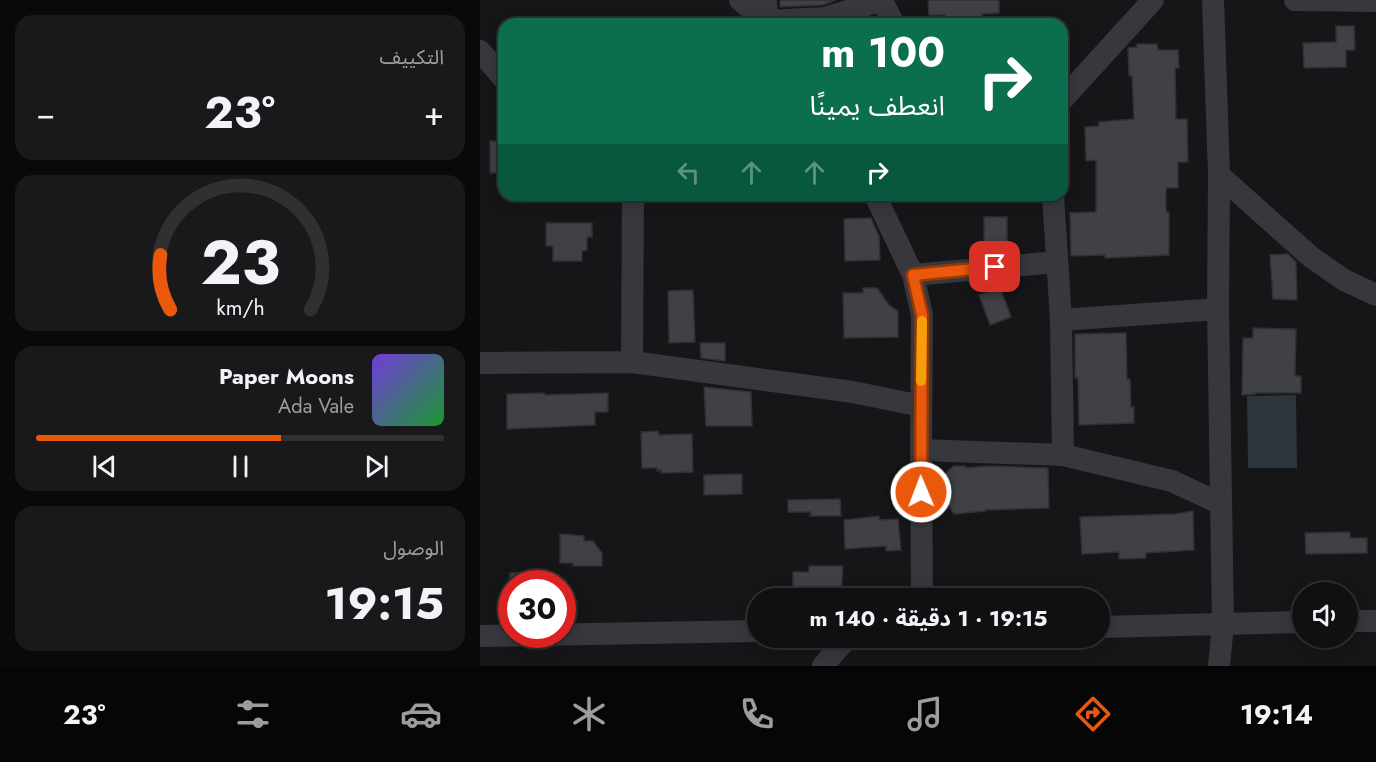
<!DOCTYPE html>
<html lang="ar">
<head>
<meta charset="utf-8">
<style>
	:root { --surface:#101012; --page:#19191b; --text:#f1f3f6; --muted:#9c9d9f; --line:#303032; --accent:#ea580c }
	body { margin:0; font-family:Jost,"Noto Sans Arabic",sans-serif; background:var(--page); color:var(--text); direction:rtl; height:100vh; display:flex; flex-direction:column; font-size:22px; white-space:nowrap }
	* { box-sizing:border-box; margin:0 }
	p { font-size:20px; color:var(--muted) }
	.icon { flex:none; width:33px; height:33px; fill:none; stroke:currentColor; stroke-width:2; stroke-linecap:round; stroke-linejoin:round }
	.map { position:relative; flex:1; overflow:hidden; direction:ltr }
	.details { display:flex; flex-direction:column; gap:15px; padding:15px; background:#09090a; width:480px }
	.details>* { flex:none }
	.guide { position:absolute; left:18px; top:18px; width:570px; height:183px; border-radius:18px; box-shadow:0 3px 15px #0003,0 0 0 2px var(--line); direction:rtl; background:#0b6e4f; color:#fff; overflow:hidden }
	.tools { position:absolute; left:812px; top:582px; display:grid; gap:12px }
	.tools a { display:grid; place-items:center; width:66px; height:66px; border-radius:50%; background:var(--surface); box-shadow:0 3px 15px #0003,0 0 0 2px var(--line); font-size:30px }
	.speed { position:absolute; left:18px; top:570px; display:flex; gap:12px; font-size:30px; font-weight:700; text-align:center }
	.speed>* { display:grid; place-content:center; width:78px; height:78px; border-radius:50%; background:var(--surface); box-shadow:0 3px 15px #0003,0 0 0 2px var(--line); line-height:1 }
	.speed .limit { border:9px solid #d22; background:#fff; color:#111 }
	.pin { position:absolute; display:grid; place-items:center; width:51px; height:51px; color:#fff; margin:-26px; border-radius:12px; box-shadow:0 3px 9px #0006 }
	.me { position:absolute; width:66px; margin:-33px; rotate:359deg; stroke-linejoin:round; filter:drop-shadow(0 0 4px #0008) }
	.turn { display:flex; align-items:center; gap:21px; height:126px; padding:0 24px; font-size:27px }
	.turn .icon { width:78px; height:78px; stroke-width:2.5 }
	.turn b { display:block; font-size:42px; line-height:51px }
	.lanes { display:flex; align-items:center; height:57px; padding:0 24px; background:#0003; justify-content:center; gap:30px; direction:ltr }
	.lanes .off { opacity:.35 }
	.big { font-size:45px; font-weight:700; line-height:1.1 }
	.details .card { flex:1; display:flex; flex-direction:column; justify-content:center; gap:9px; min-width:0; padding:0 21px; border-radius:18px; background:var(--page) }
	.details .dial { align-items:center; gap:0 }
	.dial svg { height:156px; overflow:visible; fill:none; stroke:var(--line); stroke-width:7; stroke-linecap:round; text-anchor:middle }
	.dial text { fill:var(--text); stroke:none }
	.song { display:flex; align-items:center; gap:18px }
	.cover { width:72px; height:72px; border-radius:9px; background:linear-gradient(135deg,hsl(260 70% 55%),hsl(130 70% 35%)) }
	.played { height:6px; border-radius:3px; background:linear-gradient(90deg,var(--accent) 60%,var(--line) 60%) }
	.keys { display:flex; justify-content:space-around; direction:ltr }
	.heat { display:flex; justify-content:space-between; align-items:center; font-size:33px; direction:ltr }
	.trip { position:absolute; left:267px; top:588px; width:363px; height:60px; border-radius:30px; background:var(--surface); box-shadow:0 3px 15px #0003,0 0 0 2px var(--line); font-weight:700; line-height:60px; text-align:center; direction:rtl }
	.tab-bar { display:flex; height:96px; justify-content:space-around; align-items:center; background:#060607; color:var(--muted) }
	.tab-bar .icon { width:42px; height:42px }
	.tab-bar .active { color:var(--accent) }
	.tab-bar b { font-size:27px; color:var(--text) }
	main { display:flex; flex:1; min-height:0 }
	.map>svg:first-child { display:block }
	.water { fill:#2c353c }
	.building { fill:#404145; stroke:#303034; stroke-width:1.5 }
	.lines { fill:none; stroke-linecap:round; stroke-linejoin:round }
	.minor { stroke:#37383d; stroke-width:22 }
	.route-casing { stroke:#983908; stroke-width:15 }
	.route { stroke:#ea580c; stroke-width:10 }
	.slow { stroke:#f59e0b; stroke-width:10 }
</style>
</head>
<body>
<main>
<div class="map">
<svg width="896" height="666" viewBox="0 0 896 666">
	<rect width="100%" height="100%" fill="#161618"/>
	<path class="water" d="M 816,395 L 817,468 L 768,468 L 767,396 Z"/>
	<path class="building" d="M 300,0 L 356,0 L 343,5 L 300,7 Z
		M 448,0 L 519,0 L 519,13 L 502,14 L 502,24 L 485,24 L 485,21 L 465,22 L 465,15 L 449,15 Z
		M 856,26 L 874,26 L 875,50 L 866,50 L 866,67 L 824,68 L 823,43 L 856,42 Z
		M 657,44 L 677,44 L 678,50 L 698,50 L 699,68 L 695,68 L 696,119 L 707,119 L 708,162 L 698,162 L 698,188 L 686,188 L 686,212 L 689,212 L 689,255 L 625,258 L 625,255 L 591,256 L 590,213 L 616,212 L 616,160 L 606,161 L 605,127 L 619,126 L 618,122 L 654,119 L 652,76 L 649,76 L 648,48 L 657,47 Z
		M 10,141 L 24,141 L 23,173 L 10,173 Z
		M 504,217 L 527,217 L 527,253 L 504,255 Z
		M 391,218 L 399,236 L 400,260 L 365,261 L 364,219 Z
		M 66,223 L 112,223 L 112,237 L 107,237 L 107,250 L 102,251 L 102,261 L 73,261 L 73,246 L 66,246 Z
		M 808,254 L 816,262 L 817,300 L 793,299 L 790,255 Z
		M 520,287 L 531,317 L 510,325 L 499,295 Z
		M 383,288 L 397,288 L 410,306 L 418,311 L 418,337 L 364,338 L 363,293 L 383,293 Z
		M 213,290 L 215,342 L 189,343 L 188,291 Z
		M 773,328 L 816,329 L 815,376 L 821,376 L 821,393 L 775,393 L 775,394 L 762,395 L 763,338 L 773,338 Z
		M 646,333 L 647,379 L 650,379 L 651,407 L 654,407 L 654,423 L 599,425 L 598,378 L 595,378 L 595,334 Z
		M 220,343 L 245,343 L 245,361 L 221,358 Z
		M 224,387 L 271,392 L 272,426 L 226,426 Z
		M 64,393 L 65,395 L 128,393 L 128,412 L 115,412 L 115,425 L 27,429 L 27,394 Z
		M 178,431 L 179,435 L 212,434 L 213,472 L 181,473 L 181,470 L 177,471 L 177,468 L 162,468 L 161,432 Z
		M 474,466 L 486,466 L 486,468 L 508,466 L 568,468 L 569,508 L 505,510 L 505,511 L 474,514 L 467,503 L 465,503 L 461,491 L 467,485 L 462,480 L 464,478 L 462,476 Z
		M 262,474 L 262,494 L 224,495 L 224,475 Z
		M 360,499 L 361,516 L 330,516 L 331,512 L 308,512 L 308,500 Z
		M 713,511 L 714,550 L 666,553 L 666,558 L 639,559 L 639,552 L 602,554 L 600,517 L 695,514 Z
		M 399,516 L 399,520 L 418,519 L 421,550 L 406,551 L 406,546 L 365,549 L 364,520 Z
		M 870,532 L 870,538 L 887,538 L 887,553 L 826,554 L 825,533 Z
		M 80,534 L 104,536 L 104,541 L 113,541 L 122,553 L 122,566 L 93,566 L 93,563 L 80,563 Z
		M 329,566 L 363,566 L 361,598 L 313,598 L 313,572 L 329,572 Z
		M 70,572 L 70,584 L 30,584 L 30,573 Z"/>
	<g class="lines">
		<path class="minor" d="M 260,0 L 289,24
			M 286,0 L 287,21 L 345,18 L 403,0
			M 733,0 L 739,175 L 738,309 L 743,624 L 739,666
			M 815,0 L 896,1
			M 402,1 L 414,24
			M 0,51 L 24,79
			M 582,100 L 673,0
			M 739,175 L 831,257 L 864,280 L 896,295
			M 395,195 L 433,275 L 442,315 L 441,450 L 442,598
			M 573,195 L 581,320 L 583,455
			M 433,275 L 577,262
			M 581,320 L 738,309
			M 152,362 L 153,195
			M 0,363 L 152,362 L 373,392 L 441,406
			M 441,450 L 583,455 L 692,481 L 741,504
			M 867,621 L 896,621
			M 620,627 L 822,622
			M 0,636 L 278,631
			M 343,666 L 367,638"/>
	</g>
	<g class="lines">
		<defs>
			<path id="route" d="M 441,492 L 442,315 L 433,275 L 515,267"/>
		</defs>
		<use href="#route" class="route-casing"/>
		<use href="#route" class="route"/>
		<path class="slow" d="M 441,381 L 442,321"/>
	</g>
</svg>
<div class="tools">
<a><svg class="icon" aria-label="sound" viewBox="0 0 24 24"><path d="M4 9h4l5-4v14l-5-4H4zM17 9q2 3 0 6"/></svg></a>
</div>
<div class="speed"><div class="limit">30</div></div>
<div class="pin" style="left:515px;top:267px;background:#d93025"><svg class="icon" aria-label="arrive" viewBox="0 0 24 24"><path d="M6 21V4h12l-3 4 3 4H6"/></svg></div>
<svg class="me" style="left:441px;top:492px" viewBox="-20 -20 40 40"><circle r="17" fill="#ea580c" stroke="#fff" stroke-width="3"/><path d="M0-11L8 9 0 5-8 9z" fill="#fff"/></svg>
<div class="trip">19:15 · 1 دقيقة · 140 m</div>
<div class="guide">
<div class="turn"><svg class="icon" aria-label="right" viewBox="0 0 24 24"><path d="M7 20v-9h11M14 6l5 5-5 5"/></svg><div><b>100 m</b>انعطف يمينًا</div></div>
<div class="lanes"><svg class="icon off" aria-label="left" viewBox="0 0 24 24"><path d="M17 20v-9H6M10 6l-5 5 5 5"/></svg><svg class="icon off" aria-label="ahead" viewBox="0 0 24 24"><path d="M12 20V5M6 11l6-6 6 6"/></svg><svg class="icon off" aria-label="ahead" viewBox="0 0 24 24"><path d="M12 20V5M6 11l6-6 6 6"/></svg><svg class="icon" aria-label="right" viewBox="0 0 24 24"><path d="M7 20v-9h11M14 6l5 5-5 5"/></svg></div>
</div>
</div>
<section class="details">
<div class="card"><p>التكييف</p>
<div class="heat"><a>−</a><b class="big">23°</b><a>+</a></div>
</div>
<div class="card dial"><svg viewBox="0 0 100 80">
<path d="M14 69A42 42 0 1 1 86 69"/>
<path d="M14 69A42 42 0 0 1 9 41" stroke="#ea580c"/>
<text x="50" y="56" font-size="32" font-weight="700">23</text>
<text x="50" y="72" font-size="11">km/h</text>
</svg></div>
<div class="card">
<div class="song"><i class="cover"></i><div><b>Paper Moons</b><p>Ada Vale</p></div></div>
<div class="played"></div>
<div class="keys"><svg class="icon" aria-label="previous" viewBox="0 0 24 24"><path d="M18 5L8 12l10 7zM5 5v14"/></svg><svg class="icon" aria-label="pause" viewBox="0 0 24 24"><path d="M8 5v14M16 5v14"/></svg><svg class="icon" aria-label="next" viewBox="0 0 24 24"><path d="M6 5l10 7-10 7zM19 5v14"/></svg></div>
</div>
<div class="card"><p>الوصول</p><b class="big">19:15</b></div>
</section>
</main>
<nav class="tab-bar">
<b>19:14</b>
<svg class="icon active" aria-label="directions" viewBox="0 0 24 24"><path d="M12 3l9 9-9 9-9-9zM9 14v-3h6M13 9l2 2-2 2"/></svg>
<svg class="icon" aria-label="music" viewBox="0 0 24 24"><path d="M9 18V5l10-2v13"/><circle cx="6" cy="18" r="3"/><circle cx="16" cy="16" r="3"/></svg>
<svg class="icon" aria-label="phone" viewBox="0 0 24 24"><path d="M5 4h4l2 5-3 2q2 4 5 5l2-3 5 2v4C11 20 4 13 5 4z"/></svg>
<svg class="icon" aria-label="climate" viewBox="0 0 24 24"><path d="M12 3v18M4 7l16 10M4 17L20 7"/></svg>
<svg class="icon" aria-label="car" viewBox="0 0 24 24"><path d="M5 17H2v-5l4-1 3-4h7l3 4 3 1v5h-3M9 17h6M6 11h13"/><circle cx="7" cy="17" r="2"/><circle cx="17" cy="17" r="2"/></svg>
<svg class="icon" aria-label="filters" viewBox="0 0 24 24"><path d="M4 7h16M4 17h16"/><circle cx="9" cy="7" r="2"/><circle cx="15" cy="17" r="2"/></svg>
<b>23°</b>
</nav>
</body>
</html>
